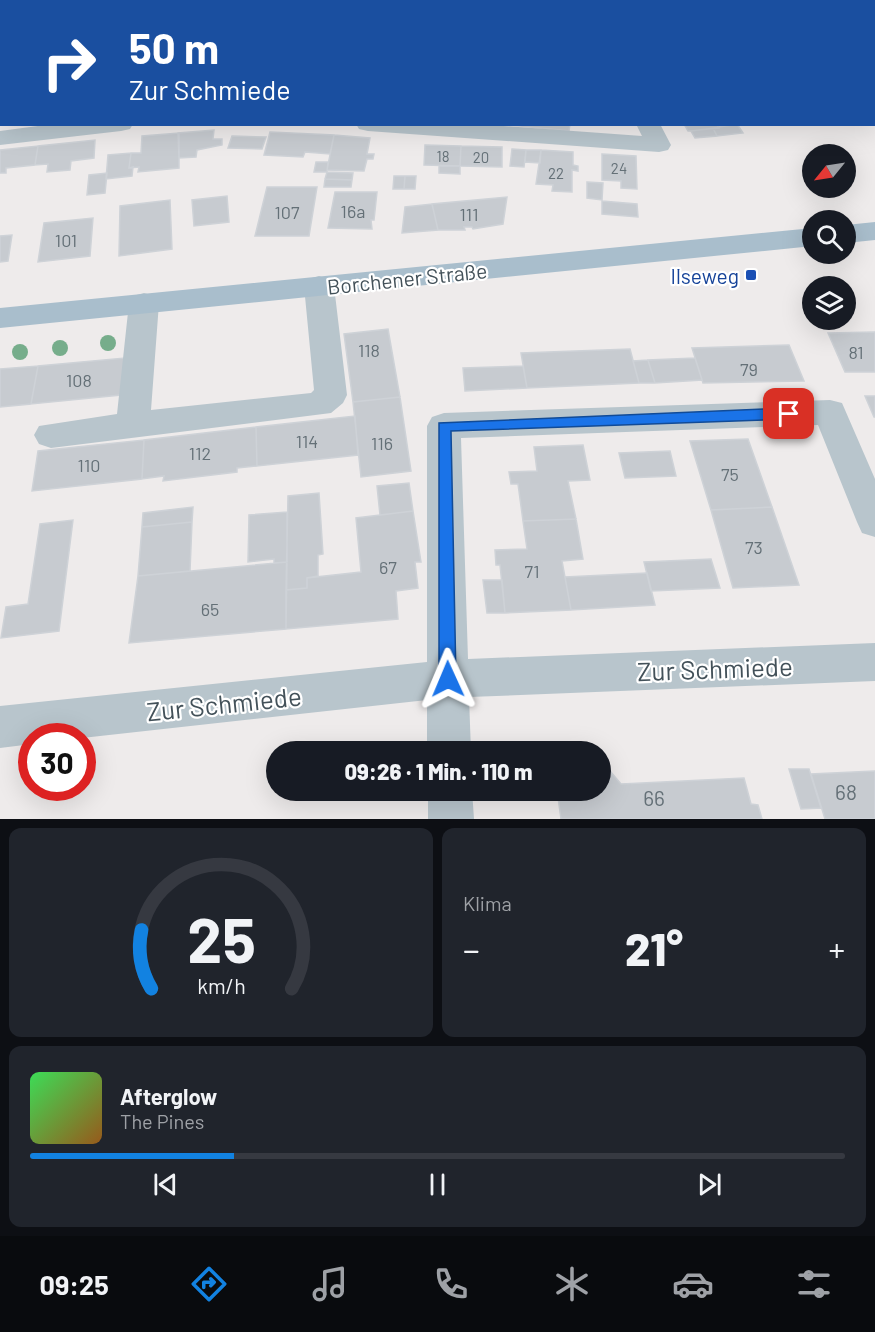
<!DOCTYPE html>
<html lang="de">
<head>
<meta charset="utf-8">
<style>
	:root { --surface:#171b24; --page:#20242c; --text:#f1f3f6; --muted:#9ea1a6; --line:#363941; --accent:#1282e1 }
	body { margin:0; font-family:Barlow,sans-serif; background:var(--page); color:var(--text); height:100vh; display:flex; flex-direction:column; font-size:22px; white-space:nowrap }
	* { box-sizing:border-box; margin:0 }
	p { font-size:20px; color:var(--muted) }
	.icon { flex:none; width:33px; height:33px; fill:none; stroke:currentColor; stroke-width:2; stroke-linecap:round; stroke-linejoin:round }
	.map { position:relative; height:819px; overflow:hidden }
	.drawer { display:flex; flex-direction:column; gap:9px; padding:9px; background:#0d0f14; flex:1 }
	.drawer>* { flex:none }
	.guide { position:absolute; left:0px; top:0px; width:876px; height:126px; box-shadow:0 6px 24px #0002; background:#1a4fa0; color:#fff; overflow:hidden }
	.needle { width:39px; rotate:240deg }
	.fabs { position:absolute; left:802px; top:144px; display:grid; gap:12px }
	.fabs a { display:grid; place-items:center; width:54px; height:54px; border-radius:50%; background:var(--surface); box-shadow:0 6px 24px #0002; font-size:30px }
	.speed { position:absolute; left:18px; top:723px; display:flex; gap:12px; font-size:30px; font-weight:700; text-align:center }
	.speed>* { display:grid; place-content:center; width:78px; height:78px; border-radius:50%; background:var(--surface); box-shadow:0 6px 24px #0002; line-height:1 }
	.speed .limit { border:9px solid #d22; background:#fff; color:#111 }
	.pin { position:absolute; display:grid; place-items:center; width:51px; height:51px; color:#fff; margin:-26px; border-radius:12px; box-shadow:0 3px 9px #0006 }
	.me { position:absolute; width:66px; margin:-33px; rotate:359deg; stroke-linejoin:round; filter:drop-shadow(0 0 4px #0008) }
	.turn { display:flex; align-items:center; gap:21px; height:126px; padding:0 30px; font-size:27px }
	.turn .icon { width:78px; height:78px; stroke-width:2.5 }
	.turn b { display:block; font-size:42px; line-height:51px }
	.big { font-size:45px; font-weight:800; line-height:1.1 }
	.drawer .card { flex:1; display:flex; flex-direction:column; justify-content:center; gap:9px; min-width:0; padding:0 21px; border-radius:12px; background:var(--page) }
	.drawer .dial { align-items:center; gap:0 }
	.dial svg { height:156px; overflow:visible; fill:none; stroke:var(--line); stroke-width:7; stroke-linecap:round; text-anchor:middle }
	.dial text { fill:var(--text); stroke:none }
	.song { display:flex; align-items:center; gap:18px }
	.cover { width:72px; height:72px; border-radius:9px; background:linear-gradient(135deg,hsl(130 70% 55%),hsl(30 70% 35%)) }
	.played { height:6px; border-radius:3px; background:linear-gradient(90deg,var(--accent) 25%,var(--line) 25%) }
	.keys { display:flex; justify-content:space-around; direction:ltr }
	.heat { display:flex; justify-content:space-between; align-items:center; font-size:33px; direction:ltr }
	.drawer .tiles { flex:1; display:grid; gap:9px; grid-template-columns:1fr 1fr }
	.card:last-child { grid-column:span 2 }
	.trip { position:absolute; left:266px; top:741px; width:345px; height:60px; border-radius:30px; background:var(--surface); box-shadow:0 6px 24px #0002; font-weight:800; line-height:60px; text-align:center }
	.tabs { display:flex; height:96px; justify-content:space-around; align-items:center; background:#090b0e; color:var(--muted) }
	.tabs .icon { width:42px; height:42px }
	.tabs .on { color:var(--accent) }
	.tabs b { font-size:27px; color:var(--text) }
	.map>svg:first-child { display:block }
	.building { fill:#c7cbd0; stroke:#ced2d7; stroke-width:1.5 }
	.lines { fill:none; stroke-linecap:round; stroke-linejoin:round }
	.minor { fill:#b8c5cc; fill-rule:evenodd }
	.major { fill:#a9becc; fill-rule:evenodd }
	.tree { fill:#76ad8b }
	.route { fill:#1a73e8; stroke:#114b97; stroke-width:1.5 }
	.transit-dot { fill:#1a4fb4; stroke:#fff; stroke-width:2 }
	.labels { text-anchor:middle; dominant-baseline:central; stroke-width:4.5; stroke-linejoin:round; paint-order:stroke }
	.far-number-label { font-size:15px; fill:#647077 }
	.number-label { font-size:18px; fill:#647077 }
	.transit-label { font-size:21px; fill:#164399; stroke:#fff; text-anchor:end }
	.street-label { font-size:21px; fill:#435159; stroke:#fff }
	.near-number-label { font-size:21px; fill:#647077 }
	.near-street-label { font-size:26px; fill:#435159; stroke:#fff }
</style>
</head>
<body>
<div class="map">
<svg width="875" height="819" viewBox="0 0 875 819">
	<rect width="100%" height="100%" fill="#eeebeb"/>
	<path class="building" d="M 374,0 L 447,0 L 373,1 Z
		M 500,124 L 570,124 L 569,131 Z
		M 684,124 L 717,124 L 719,128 L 688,131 Z
		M 737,124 L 743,133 L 717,136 L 713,128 Z
		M 713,128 L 717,136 L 695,138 L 691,131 Z
		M 214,130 L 213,139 L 222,139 L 222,145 L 197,150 L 196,157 L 179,158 L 178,133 Z
		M 270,132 L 334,135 L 330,154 L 305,152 L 303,157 L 264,155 Z
		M 179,133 L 179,168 L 138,172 L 139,167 L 129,168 L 131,153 L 141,153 L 142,136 Z
		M 334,135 L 370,138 L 367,154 L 374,154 L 373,159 L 367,159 L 364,171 L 327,170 Z
		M 232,136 L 266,137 L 262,149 L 228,148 Z
		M 95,140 L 94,158 L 71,161 L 70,170 L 47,172 L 48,164 L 35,165 L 38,146 Z
		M 425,145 L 461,146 L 460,166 L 424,165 Z
		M 38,146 L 35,165 L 6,168 L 6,173 L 0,173 L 0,150 Z
		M 461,146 L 502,147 L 502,167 L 460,166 Z
		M 512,149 L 526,150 L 524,167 L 510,166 Z
		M 526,150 L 541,150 L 540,163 L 525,162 Z
		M 541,150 L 573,152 L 573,165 L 578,166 L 578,171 L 572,170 L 572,192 L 552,191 L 553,185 L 536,184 Z
		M 131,153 L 129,168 L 133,167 L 132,176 L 106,179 L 108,155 Z
		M 602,154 L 636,156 L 637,189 L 621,188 L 621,181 L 602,180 Z
		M 316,162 L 328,162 L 327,172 L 314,172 Z
		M 439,166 L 460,166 L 460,174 L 439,173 Z
		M 327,172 L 353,173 L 352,180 L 325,179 Z
		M 107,173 L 105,193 L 87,195 L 89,175 Z
		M 394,176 L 405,176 L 404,189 L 393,189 Z
		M 405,176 L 416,176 L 415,189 L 404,189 Z
		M 325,179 L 352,180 L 351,187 L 324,187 Z
		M 587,182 L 603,183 L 602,200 L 587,198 Z
		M 267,187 L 317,187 L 309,236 L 255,236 Z
		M 335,192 L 377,192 L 374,220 L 371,220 L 372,229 L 328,228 Z
		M 227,196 L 229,222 L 194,226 L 192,200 Z
		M 507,197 L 503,224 L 473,229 L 472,227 L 464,227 L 465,230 L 438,230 L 432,204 Z
		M 170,200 L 172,249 L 119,256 L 120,206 Z
		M 602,201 L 637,204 L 638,217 L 602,214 Z
		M 432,204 L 438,230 L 402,233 L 405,207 Z
		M 93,218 L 90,256 L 38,262 L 44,223 Z
		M 12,235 L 8,261 L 0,262 L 0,236 Z
		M 388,329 L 400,397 L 353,402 L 344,334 Z
		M 875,332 L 875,372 L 845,372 L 828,333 Z
		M 789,345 L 804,381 L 703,383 L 692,348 Z
		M 630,349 L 639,383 L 527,388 L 521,353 Z
		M 125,358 L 121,395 L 31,404 L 38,366 Z
		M 695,358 L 702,380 L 655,383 L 648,360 Z
		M 648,360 L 655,383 L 639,383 L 633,361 Z
		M 38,366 L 31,404 L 0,407 L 0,369 Z
		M 523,366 L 527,388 L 465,391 L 463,368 Z
		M 865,396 L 875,396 L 875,417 L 874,417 Z
		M 400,397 L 411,471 L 361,477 L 353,402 Z
		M 355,416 L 358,455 L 257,466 L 256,427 Z
		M 256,427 L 257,466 L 237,468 L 237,472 L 163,481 L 164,476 L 142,479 L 144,440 Z
		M 748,439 L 772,507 L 711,510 L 690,441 Z
		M 144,440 L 142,479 L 32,491 L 38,451 Z
		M 583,445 L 590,480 L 568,481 L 576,519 L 523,521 L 518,484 L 511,484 L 509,472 L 537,471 L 534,447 Z
		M 670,451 L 676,476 L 625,478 L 619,453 Z
		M 409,483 L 413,511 L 380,515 L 377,486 Z
		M 319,493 L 323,554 L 318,555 L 318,576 L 307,578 L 307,588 L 286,590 L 288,496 Z
		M 193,507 L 192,522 L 142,527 L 143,513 Z
		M 772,507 L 799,585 L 733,588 L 711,510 Z
		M 413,511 L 421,562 L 415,562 L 418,588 L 396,591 L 398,619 L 286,629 L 286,590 L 307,588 L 307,578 L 361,572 L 356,518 Z
		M 287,512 L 287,562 L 274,563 L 274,559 L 248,562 L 249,515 Z
		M 576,519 L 583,559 L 562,561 L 571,610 L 505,613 L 500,565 L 496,565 L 495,550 L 527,549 L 523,521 Z
		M 73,520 L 59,631 L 1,638 L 6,607 L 28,604 L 40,524 Z
		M 192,522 L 190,571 L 138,576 L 142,527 Z
		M 711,559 L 720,588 L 651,591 L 644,562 Z
		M 287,562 L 286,629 L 129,643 L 138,576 Z
		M 647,573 L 655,605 L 571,610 L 565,577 Z
		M 483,580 L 502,580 L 505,613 L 487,613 Z
		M 605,765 L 621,784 L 744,778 L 751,804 L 758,805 L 762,819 L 561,819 L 557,790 L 600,790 L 600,769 Z
		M 789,769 L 809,769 L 821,808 L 801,809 Z
		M 875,771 L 875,819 L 825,819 L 811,774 Z"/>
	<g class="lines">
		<path class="minor" d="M 261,0 L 286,0 L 287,2 L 262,2 Z
			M 602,0 L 622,0 L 622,2 L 602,2 Z
			M 53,124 L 133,124 L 130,129 L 121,131 L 0,145 L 0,131 Z
			M 356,124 L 477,124 L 642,136 L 636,124 L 660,124 L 671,145 L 668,150 L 659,152 L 368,131 L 359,129 Z
			M 319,276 L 329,279 L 334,286 L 347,395 L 343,403 L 331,413 L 51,448 L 39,444 L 34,435 L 39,426 L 117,414 L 129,303 L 133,296 L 144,293 L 155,296 L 159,303 L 151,410 L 311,393 L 314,390 L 304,286 L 309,279 Z
			M 830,400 L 842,403 L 875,479 L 875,537 L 862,533 L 857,522 L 818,425 L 461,438 L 468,659 L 875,643 L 875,681 L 469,697 L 471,752 L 427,752 L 427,700 L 82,738 L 32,736 L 32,744 L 0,748 L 0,706 L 427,662 L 427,426 L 432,417 L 444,413 Z
			M 428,790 L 472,790 L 474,819 L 428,819 Z"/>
		<path class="major" d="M 820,0 L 842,0 L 843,2 L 821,2 Z
			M 874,18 L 875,18 L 875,31 L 874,31 Z
			M 875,222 L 875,240 L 846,243 L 846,225 Z
			M 813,228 L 813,246 L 0,328 L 0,308 Z"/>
	</g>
	<g class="tree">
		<circle cx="108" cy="343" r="8"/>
		<circle cx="60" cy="348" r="8"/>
		<circle cx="20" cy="352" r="8"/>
	</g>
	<path class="route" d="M 789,408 L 796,414 L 789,419 L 451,431 L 456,679 L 454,684 L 448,687 L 442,684 L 439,679 L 439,423 Z"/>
	<rect class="transit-dot" x="745" y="269" width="12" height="12" rx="3"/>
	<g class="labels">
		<g class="far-number-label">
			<text x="443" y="156">18</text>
			<text x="481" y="157">20</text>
			<text x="619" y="168">24</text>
			<text x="556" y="173">22</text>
		</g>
		<g class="number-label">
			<text x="353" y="211">16a</text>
			<text x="287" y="212">107</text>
			<text x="469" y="214">111</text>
			<text x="66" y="240">101</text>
			<text x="369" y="350">118</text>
			<text x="856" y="352">81</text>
			<text x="749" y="369">79</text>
			<text x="79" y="380">108</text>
			<text x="307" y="441">114</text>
			<text x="382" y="443">116</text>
			<text x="200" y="453">112</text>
			<text x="89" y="465">110</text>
			<text x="730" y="474">75</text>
			<text x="754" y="547">73</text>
			<text x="388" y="567">67</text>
			<text x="532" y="571">71</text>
			<text x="210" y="609">65</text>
		</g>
		<g class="transit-label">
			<text x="739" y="275">Ilseweg</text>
		</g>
		<g class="street-label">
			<text transform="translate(407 278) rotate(-6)">Borchener Straße</text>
		</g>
		<g class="near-number-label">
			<text x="846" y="791">68</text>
			<text x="654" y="797">66</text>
		</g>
		<g class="near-street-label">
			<text transform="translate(715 668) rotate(-2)">Zur Schmiede</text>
			<text transform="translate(224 703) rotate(-6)">Zur Schmiede</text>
		</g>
	</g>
</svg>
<div class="fabs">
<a><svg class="needle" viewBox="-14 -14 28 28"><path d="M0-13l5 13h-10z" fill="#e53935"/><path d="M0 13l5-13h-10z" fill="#9ea1a6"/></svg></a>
<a><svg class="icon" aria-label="search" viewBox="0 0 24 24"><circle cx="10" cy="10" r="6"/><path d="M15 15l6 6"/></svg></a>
<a><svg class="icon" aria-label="layers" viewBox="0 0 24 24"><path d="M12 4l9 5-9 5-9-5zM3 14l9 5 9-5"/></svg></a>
</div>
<div class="speed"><div class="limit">30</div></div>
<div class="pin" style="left:789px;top:414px;background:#d93025"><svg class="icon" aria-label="arrive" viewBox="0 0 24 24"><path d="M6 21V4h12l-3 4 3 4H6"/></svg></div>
<svg class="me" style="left:448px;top:679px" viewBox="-20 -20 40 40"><path d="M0-17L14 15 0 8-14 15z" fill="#1a73e8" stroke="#fff" stroke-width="4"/></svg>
<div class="trip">09:26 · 1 Min. · 110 m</div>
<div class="guide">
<div class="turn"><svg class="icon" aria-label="right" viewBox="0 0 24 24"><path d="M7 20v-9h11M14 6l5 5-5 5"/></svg><div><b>50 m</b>Zur Schmiede</div></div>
</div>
</div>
<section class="drawer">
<div class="tiles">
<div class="card dial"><svg viewBox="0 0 100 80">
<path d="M14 69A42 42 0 1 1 86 69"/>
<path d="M14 69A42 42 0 0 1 9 39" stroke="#1282e1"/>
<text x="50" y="56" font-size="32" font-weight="700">25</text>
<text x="50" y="72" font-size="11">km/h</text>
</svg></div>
<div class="card"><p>Klima</p>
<div class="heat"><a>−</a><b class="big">21°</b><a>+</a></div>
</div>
<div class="card">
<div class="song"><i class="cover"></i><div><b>Afterglow</b><p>The Pines</p></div></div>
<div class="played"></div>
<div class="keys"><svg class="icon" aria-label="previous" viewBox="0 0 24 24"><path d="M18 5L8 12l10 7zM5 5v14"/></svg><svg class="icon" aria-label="pause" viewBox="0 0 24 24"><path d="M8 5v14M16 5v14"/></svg><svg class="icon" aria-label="next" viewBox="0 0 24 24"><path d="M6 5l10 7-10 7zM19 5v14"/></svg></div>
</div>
</div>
</section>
<nav class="tabs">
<b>09:25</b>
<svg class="icon on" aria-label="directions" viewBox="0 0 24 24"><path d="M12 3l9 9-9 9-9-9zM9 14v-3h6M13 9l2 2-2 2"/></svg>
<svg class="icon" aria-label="music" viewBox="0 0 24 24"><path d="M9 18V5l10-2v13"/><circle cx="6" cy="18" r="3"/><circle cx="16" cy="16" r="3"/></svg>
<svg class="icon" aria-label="phone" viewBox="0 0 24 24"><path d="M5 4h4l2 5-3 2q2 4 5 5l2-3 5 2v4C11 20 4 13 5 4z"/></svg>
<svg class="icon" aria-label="climate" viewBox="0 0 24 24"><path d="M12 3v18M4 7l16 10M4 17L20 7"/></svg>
<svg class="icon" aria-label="car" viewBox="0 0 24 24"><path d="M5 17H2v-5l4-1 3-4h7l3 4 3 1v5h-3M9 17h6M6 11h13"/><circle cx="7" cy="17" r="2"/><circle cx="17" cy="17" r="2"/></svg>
<svg class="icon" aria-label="filters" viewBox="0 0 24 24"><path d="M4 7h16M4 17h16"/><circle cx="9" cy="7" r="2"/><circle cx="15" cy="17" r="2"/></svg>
</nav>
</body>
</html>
